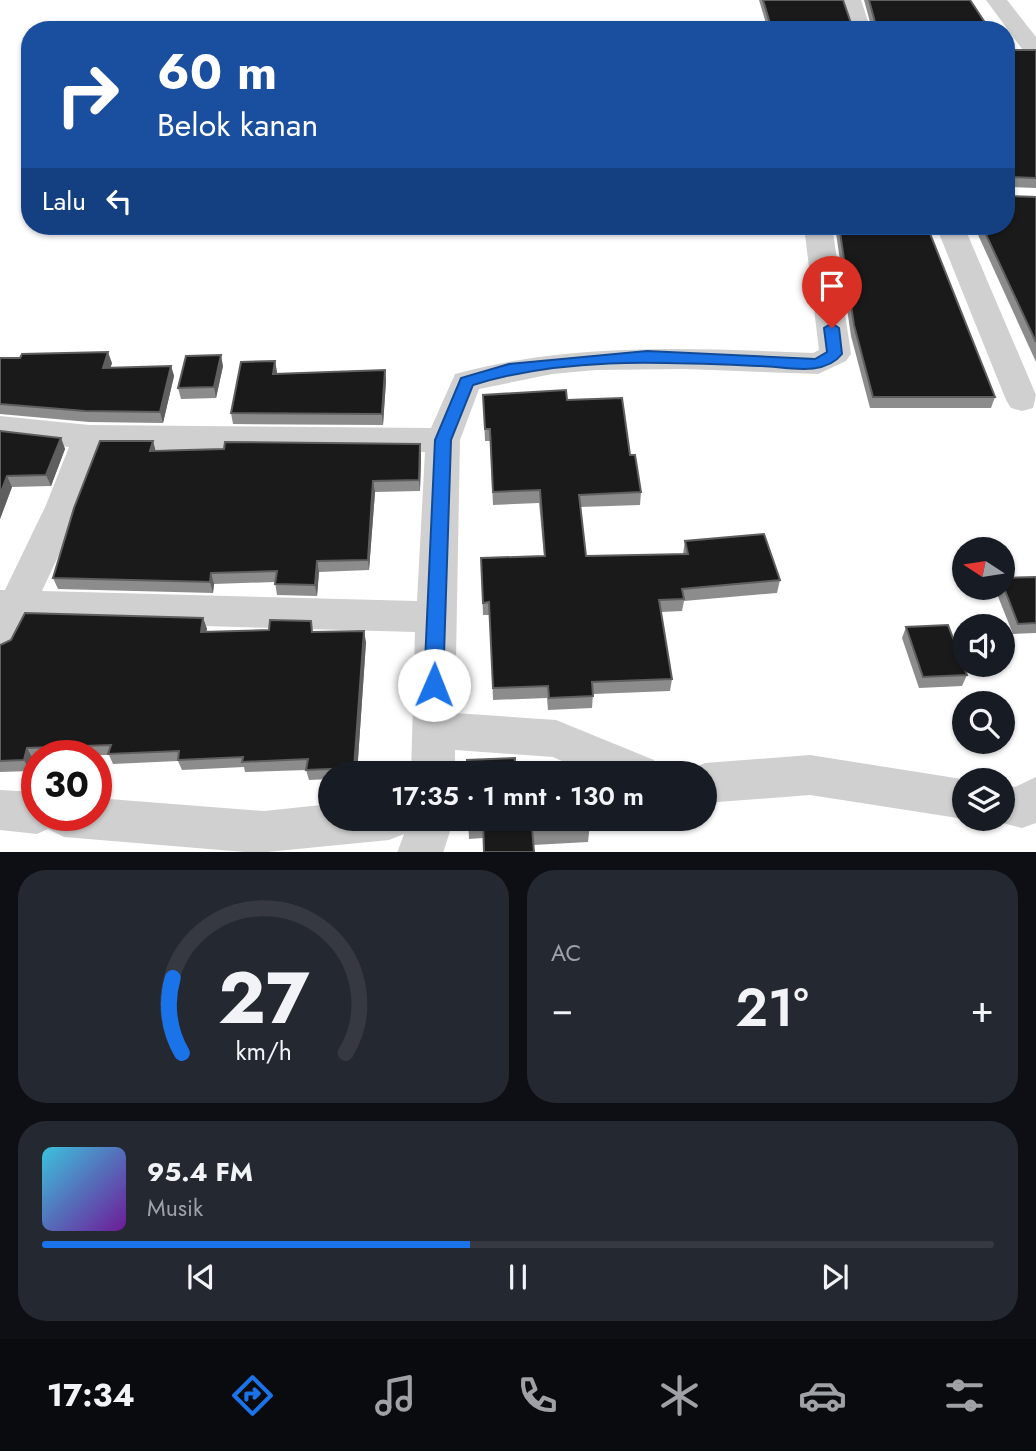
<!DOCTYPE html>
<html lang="id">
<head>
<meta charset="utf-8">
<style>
	:root { --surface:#171b24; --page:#242831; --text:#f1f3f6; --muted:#9ea1a6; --line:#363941; --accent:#1a73e8 }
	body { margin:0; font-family:Jost,sans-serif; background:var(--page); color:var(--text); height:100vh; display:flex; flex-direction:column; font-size:26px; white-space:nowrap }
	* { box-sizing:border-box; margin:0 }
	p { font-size:23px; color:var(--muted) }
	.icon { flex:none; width:38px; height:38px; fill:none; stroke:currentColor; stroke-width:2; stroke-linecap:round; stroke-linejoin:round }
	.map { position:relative; height:852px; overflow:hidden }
	.side { display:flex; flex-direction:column; gap:18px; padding:18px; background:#0d0f14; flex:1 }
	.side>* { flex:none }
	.guide { position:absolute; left:21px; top:21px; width:994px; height:214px; border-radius:28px; box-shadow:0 2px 5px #0004; background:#1a4fa0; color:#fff; overflow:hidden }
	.needle { width:46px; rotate:282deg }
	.controls { position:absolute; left:952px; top:537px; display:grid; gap:14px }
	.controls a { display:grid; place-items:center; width:63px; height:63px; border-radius:50%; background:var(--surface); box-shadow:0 2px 5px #0004; font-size:35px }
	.speed { position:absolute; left:21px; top:740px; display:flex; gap:14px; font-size:35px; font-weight:700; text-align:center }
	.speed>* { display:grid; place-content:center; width:91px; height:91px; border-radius:50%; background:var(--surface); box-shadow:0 2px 5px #0004; line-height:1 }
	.speed .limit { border:10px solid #d22; background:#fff; color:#111 }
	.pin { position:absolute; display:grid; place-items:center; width:60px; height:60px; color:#fff; margin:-72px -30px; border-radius:50% 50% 50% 0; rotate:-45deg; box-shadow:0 0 7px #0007 }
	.pin .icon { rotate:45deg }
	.me { position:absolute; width:77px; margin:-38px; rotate:1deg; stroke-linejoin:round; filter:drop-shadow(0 0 5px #0008) }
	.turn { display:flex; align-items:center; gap:24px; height:147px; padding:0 21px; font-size:32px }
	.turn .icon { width:91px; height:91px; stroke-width:2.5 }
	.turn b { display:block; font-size:49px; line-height:60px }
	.then { display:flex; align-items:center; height:66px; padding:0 21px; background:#0003; gap:14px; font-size:26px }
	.big { font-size:52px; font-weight:600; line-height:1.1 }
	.side .widget { flex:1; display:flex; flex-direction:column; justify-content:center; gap:10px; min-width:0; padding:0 24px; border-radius:28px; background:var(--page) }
	.side .dial { align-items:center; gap:0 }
	.dial svg { height:182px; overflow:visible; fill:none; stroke:var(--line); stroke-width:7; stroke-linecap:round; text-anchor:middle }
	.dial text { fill:var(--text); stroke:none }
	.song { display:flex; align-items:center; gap:21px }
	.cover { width:84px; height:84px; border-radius:10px; background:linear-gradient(135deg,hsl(190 70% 55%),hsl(280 70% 35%)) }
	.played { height:7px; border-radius:4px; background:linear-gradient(90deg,var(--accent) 45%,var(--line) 45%) }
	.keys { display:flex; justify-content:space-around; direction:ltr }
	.heat { display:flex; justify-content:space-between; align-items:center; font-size:38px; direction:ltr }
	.side .tiles { flex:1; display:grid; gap:18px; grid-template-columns:1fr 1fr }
	.widget:last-child { grid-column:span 2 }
	.trip { position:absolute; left:318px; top:761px; width:399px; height:70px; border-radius:35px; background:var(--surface); box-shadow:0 2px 5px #0004; font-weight:600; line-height:70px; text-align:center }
	.tabs { display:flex; height:112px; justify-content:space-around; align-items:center; background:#090b0e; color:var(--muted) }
	.tabs .icon { width:49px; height:49px }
	.tabs .active { color:var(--accent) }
	.tabs b { font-size:32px; color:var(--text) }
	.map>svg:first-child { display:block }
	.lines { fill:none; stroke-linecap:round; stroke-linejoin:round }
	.street { fill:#d0d0d0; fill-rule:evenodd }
	.wall { fill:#8c8c8c }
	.shaded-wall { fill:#5f5f5f }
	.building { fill:#1a1a1a; stroke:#5f5f5f; stroke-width:2 }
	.route { fill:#1a73e8; stroke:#114b97; stroke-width:2 }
</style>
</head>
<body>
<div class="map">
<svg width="1036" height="853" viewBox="0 0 1036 853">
	<rect width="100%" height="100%" fill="#fff"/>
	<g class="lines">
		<path class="street" d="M 841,0 L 861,0 L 871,30 L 849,30 Z
			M 986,0 L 1007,0 L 1036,37 L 1036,59 L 1028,57 Z
			M 804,226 L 832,226 L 851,354 L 846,361 L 818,374 L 685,369 L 596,370 L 552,374 L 479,389 L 460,440 L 455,713 L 556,720 L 654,760 L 660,774 L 591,774 L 553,757 L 455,750 L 455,774 L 411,774 L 415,632 L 28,621 L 14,650 L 0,655 L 0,590 L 5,590 L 46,505 L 69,447 L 0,440 L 0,416 L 89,425 L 431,428 L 455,374 C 573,342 691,348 813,353 L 819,350 ZM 102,449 L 425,452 L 417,601 L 42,591 L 82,505 Z
			M 936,226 L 964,226 L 1036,395 L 1033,408 L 1022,411 L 1011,408 L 1006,400 Z
			M 810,755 L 968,780 L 964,780 L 964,819 L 810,795 L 705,803 L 705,774 L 688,774 L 690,769 L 705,763 Z
			M 1036,777 L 1036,823 L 1022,828 L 987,819 L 1003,819 L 1003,785 L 1015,787 Z
			M 0,790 L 37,792 L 37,816 L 96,816 L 96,798 L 264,811 L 331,804 L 331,819 L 454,819 L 443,853 L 397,853 L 404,834 L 389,840 L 257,853 L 64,837 L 48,829 L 37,834 L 0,830 Z"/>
	</g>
	<path class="wall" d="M 759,0 L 843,0 L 851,23 L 870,22 L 864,0 L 970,0 L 990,30 L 768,30 Z
		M 1006,50 L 1036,50 L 1036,188 L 1008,187 L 1008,196 L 1036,197 L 1036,362 L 974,226 L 1006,226 Z
		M 835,226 L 927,226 L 995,397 L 991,408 L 870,408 L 851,336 Z
		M 0,358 L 112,363 L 110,368 L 171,366 L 174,376 L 163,423 L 89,422 L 0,414 Z
		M 275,361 L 277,374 L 385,370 L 386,381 L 383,425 L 233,424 L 231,413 Z
		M 223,366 L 216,398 L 181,399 L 178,388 Z
		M 483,395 L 567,400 L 630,455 L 641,492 L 640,505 L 580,507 L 586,556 L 683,554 L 685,541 L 780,580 L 777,593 L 684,601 L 682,611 L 661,612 L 672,679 L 670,691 L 593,694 L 592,708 L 548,710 L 547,698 L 493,700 L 490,615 L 483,615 L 481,558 L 544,556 L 539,503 L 493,505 L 490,441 L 485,441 Z
		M 0,431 L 61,438 L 65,449 L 51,486 L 12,487 L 0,519 Z
		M 153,441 L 155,451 L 421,455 L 420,491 L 375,492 L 369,570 L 319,572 L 317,596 L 277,595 L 275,582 L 214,584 L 213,593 L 58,589 L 53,578 Z
		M 1036,577 L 1036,633 L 1013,634 L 995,589 L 995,588 L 1003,588 L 1003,578 Z
		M 203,618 L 207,629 L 206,632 L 313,632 L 366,642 L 357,774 L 331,774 L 331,779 L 309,780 L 306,770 L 245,772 L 244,767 L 182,770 L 178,761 L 113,764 L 109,755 L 37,756 L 37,759 L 33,759 L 30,771 L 0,772 L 0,645 Z
		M 906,627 L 967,675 L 962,686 L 919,688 L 902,638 Z
		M 468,819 L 590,824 L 588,842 L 533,845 L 483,838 L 469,839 Z"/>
	<path class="shaded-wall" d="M 108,352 L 112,363 L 107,379 L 103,368 Z
		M 221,355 L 223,366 L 216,398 L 214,387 Z
		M 275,361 L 277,372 L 275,385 L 273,374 Z
		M 171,366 L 174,376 L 163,423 L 160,412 Z
		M 385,370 L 386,381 L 383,425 L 382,414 Z
		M 61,438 L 65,449 L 51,486 L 46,475 Z
		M 153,441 L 156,452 L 150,451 Z
		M 420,444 L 421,455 L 420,491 L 419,480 Z
		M 7,476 L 12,487 L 0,519 L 0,495 Z
		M 373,481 L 375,492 L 369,570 L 368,560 Z
		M 317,561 L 319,572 L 317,596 L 315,585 Z
		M 211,573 L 214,584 L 213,593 L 210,582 Z
		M 203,618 L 207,629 L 204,643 L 201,632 Z
		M 364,631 L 366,642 L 357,774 L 356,774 L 354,768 Z
		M 27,748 L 33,759 L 30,771 L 24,760 Z"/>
	<path class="building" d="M 763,0 L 843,0 L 851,23 L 875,22 L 869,0 L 970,0 L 990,30 L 772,30 Z
		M 1006,50 L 1036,50 L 1036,178 L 1008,177 L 1008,196 L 1036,197 L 1036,342 L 982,226 L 1006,226 Z
		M 839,226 L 927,226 L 995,397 L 873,397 L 854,325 Z
		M 108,352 L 103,368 L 171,366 L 160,412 L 85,411 L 0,404 L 0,358 L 20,358 L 22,354 Z
		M 221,355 L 214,387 L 178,388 L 186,356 Z
		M 275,361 L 273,374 L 385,370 L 382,414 L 231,413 L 241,362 Z
		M 566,390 L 567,400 L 622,398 L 630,455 L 635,455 L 641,492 L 579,495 L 586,556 L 688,554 L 685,541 L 764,534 L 780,580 L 682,589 L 684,599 L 659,600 L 672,679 L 592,682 L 593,696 L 549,698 L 548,686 L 493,688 L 489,602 L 483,603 L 481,558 L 545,556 L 540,490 L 493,492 L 490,429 L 485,429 L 483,395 Z
		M 0,431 L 61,438 L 46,475 L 7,476 L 0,495 Z
		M 100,441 L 153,441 L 150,451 L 224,449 L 225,442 L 420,444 L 419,480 L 373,481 L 368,560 L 317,561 L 315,585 L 275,584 L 277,571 L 211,573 L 210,582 L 53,578 L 74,508 Z
		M 1036,577 L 1036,623 L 1018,624 L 1003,585 L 1003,578 Z
		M 25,613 L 203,618 L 201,632 L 269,630 L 270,620 L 311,621 L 312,632 L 364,631 L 354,768 L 306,770 L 308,759 L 242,762 L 243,757 L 178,760 L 179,751 L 108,754 L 111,745 L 27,748 L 24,760 L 0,761 L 0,645 L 11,640 Z
		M 948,625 L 967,675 L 923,677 L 906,627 Z
		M 515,758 L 515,767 L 585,764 L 585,774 L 467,774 L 467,760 Z
		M 468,819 L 589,819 L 590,824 L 532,827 L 534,852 L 484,852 L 483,820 L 468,821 Z"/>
	<path class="route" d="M 832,323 L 839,328 L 842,354 C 824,377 787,367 761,366 C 666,362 565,356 473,385 L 451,440 L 443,685 L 441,690 L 434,693 L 427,690 L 424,685 L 435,440 L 461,378 L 509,364 L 647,351 L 815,359 L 827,352 L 824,328 Z"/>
</svg>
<div class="controls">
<a><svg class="needle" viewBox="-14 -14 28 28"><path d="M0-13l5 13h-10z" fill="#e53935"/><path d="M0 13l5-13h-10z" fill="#9ea1a6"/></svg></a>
<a><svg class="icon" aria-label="sound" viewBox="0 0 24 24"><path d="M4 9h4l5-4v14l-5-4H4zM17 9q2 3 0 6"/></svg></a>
<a><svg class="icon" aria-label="search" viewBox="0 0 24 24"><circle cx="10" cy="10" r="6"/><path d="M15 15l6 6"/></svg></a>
<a><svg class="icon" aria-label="layers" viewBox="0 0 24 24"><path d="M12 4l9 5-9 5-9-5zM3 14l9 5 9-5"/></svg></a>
</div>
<div class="speed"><div class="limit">30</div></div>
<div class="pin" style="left:832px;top:328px;background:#d93025"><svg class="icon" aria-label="arrive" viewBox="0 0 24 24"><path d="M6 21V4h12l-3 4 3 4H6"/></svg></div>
<svg class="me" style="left:434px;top:685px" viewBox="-20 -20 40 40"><circle r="19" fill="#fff"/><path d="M0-13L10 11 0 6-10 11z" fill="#1a73e8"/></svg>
<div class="trip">17:35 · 1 mnt · 130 m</div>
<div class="guide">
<div class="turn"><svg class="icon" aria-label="right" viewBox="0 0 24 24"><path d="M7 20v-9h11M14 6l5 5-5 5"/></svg><div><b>60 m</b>Belok kanan</div></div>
<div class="then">Lalu<svg class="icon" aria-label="left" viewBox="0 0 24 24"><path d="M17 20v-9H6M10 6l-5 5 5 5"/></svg></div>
</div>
</div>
<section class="side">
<div class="tiles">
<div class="widget dial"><svg viewBox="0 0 100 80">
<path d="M14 69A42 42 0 1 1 86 69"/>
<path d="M14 69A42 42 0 0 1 10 36" stroke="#1a73e8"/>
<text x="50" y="56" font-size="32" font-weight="700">27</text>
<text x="50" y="72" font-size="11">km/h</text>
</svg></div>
<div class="widget"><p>AC</p>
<div class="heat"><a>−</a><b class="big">21°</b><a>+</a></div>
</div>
<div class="widget">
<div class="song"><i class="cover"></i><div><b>95.4 FM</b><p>Musik</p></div></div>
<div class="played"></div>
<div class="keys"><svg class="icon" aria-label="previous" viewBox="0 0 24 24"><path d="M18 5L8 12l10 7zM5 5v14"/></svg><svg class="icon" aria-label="pause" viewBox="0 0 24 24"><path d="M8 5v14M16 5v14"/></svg><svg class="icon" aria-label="next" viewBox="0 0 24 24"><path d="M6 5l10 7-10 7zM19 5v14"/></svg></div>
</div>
</div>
</section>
<nav class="tabs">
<b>17:34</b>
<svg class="icon active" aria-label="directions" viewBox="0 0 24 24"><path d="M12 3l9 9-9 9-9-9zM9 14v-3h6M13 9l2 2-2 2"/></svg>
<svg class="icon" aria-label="music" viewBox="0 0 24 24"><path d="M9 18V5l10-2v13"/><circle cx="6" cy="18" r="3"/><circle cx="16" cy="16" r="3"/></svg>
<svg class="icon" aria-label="phone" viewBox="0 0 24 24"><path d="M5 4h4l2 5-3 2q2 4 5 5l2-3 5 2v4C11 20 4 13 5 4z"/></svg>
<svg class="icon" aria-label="climate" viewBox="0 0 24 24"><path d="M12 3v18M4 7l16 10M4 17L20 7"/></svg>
<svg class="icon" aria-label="car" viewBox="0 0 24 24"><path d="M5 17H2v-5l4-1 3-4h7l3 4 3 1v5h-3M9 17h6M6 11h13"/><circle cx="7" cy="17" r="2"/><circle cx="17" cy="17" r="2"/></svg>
<svg class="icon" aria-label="filters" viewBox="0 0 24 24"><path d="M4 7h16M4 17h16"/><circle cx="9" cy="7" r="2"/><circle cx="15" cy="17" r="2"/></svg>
</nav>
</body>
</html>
